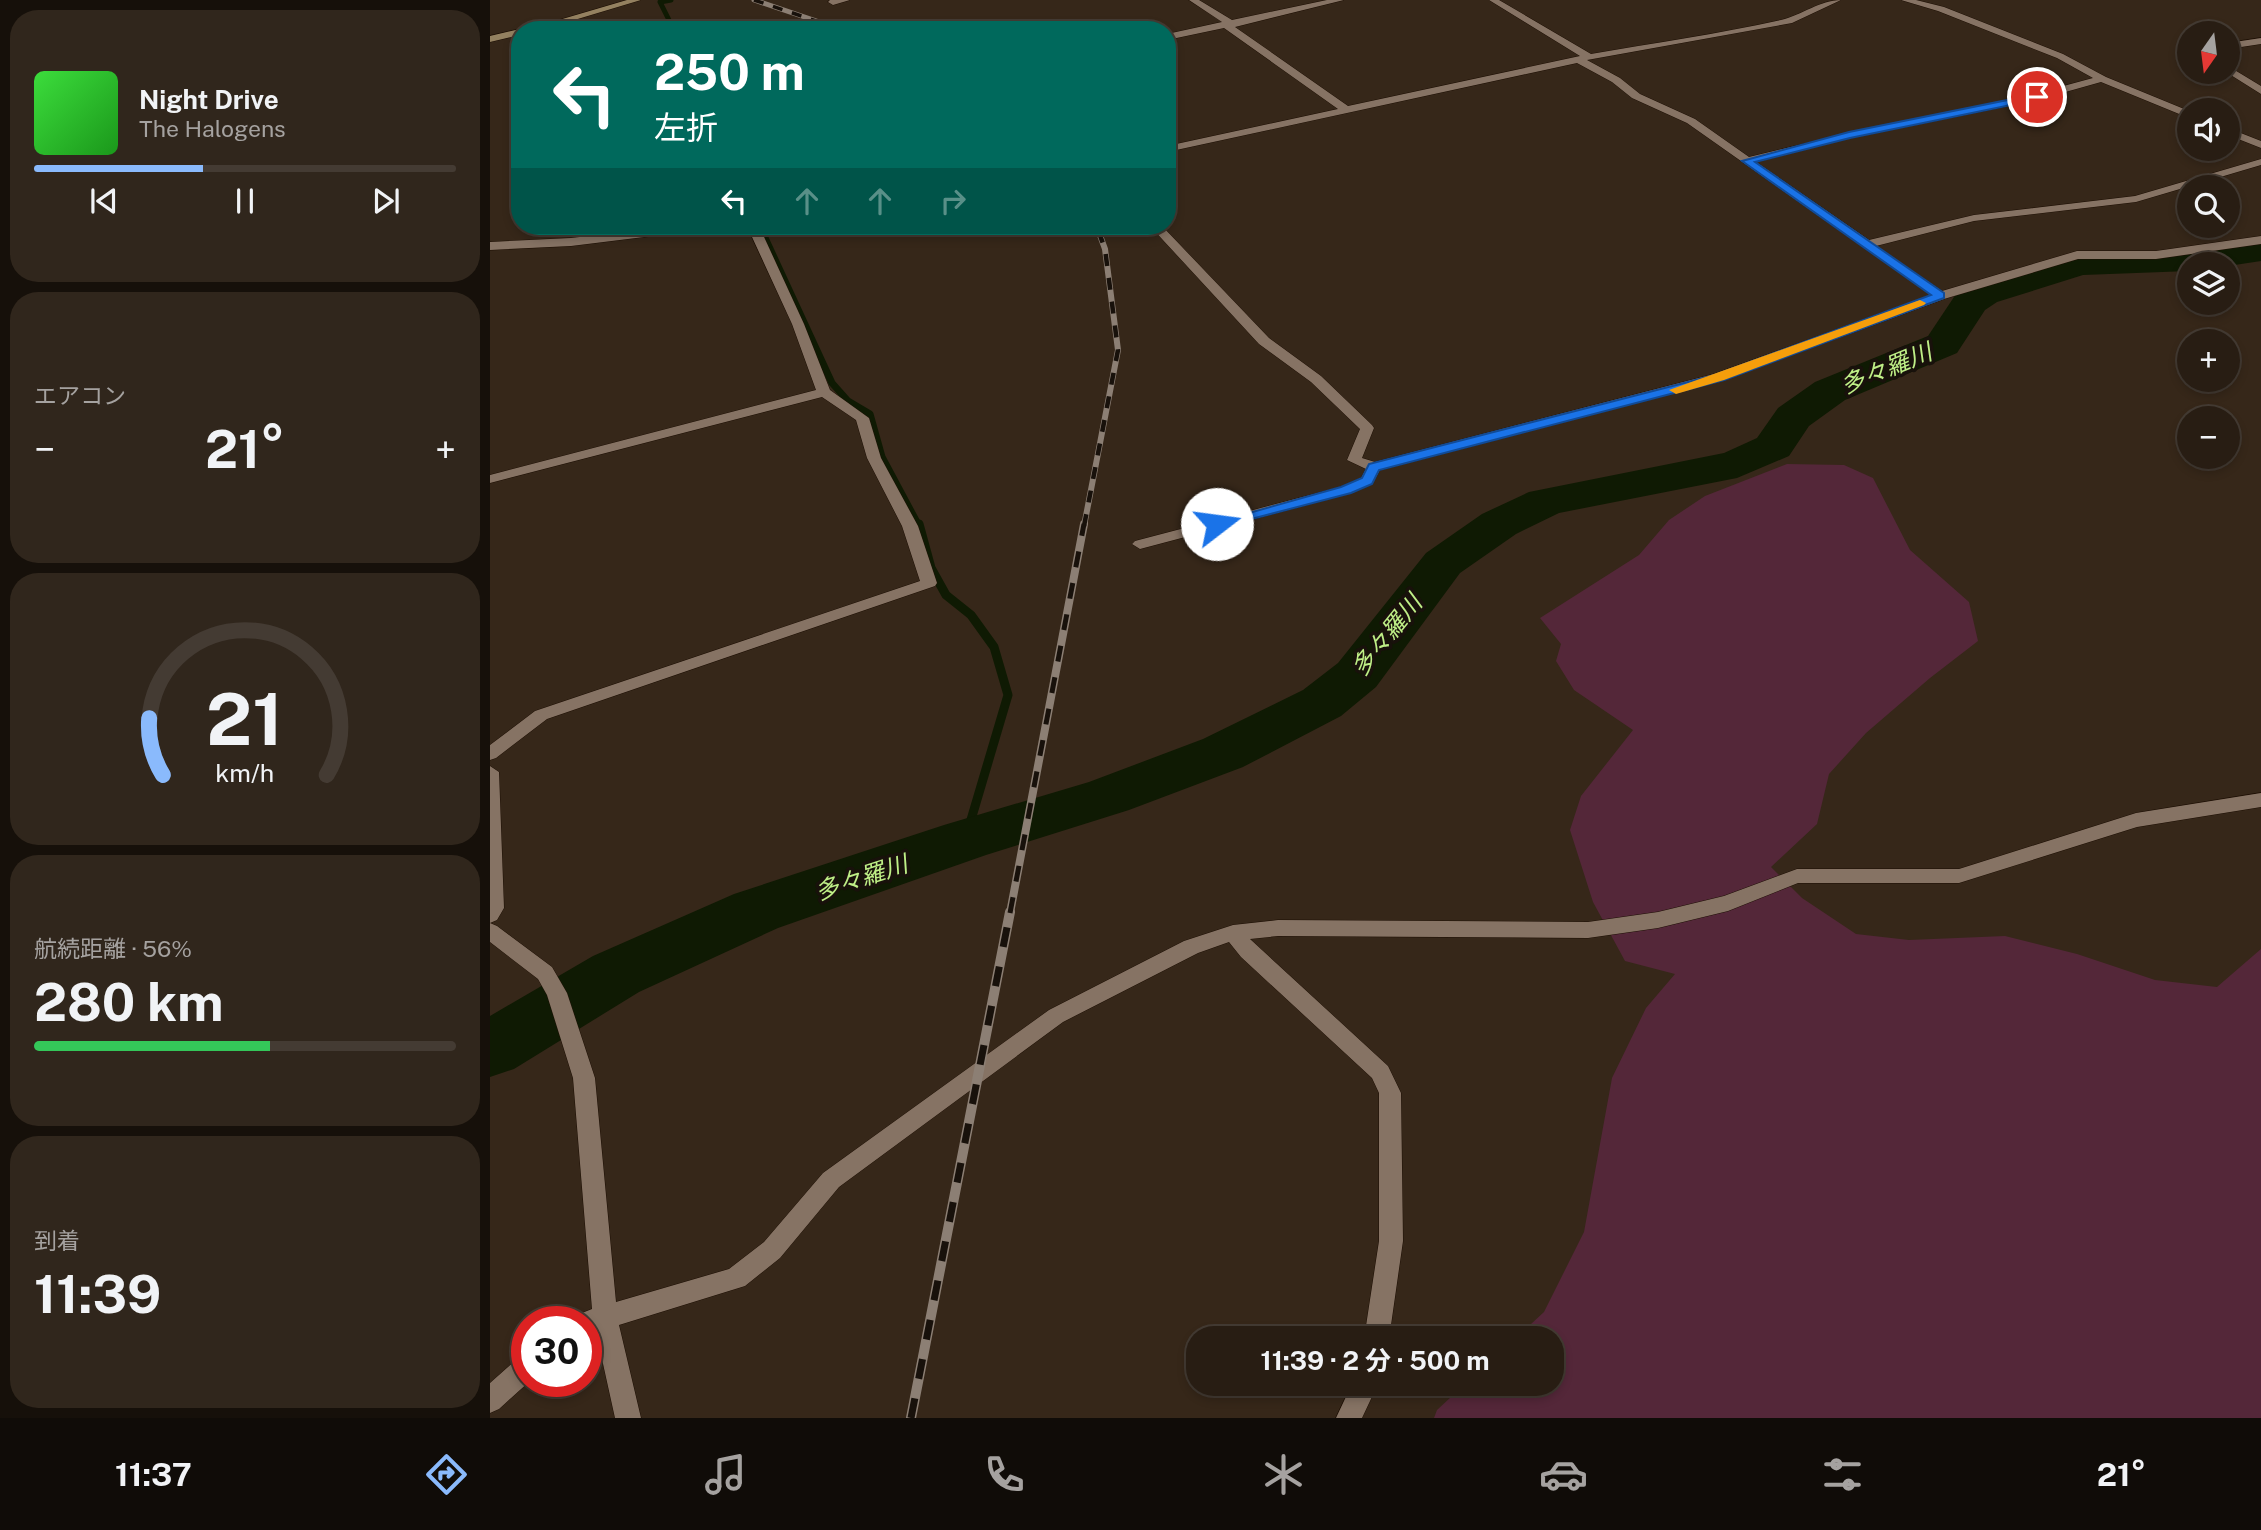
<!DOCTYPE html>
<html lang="ja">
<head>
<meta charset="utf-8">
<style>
	:root { --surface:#281d13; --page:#30261c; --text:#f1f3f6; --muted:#a5a2a0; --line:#443b33; --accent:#8abafc }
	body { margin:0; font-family:"Public Sans","Noto Sans JP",sans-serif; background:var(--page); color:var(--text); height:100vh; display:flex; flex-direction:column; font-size:26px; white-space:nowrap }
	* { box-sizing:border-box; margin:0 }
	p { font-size:23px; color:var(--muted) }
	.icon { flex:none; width:38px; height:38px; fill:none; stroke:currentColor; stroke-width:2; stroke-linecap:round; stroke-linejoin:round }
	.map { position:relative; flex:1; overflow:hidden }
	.sheet { display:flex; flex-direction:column; gap:10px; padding:10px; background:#16100a; width:490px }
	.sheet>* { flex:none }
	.top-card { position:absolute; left:21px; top:21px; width:665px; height:214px; border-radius:28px; box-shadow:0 4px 10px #0003,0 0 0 2px var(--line); background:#00695c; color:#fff; overflow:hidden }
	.needle { width:46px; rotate:194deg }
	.fabs { position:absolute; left:1687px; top:21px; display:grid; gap:14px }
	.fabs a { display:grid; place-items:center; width:63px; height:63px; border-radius:50%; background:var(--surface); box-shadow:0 4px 10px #0003,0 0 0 2px var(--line); font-size:35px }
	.speed { position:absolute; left:21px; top:1306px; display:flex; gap:14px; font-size:35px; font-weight:700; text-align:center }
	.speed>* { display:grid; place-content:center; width:91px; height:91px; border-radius:50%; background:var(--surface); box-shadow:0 4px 10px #0003,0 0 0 2px var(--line); line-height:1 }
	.speed .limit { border:10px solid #d22; background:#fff; color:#111 }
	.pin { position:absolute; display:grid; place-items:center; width:60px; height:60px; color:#fff; margin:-30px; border:4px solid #fff; border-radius:50%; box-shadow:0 2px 7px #0007 }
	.me { position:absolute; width:77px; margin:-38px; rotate:75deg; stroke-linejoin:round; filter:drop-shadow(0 0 5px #0008) }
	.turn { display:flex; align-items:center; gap:24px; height:147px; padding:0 28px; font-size:32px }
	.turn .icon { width:91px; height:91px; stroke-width:2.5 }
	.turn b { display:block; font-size:49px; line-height:60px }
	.lanes { display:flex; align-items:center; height:66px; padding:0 28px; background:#0003; justify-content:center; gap:35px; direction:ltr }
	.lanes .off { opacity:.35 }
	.big { font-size:52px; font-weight:700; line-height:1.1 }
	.sheet .widget { flex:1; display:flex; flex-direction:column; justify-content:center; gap:10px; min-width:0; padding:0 24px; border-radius:28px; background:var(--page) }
	.sheet .dial { align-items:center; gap:0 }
	.dial svg { height:182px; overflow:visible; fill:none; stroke:var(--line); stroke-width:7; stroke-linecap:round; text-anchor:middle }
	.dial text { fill:var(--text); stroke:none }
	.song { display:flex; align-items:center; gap:21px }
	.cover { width:84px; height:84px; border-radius:10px; background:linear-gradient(135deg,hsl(120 70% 55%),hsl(120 70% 35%)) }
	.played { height:7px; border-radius:4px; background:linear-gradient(90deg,var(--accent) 40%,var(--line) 40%) }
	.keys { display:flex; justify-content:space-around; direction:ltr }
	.heat { display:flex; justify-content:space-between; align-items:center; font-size:38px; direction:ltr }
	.charge { height:10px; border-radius:5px; background:linear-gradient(90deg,#34c759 56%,var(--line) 0) }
	.trip { position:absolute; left:696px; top:1326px; width:378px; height:70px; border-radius:28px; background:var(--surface); box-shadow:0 4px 10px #0003,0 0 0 2px var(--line); font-weight:700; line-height:70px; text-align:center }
	.menu { display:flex; height:112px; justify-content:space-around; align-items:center; background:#100c08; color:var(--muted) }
	.menu .icon { width:49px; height:49px }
	.menu .selected { color:var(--accent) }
	.menu b { font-size:32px; color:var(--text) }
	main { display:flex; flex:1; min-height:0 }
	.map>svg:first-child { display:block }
	.green { fill:#542739 }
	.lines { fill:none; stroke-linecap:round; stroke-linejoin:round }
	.stream-far2 { stroke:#0f1a03; stroke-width:5 }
	.stream-far1 { stroke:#0f1a03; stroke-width:7 }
	.stream { stroke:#0f1a03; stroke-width:9 }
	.river { fill:#0f1a03; fill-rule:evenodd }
	.street-casing { stroke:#1d0f04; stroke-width:1 }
	.secondary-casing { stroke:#1d0f04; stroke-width:1 }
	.street { fill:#867364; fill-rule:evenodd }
	.secondary { fill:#948160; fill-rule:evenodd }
	.rail-far3-casing { stroke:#8c7f74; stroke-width:5 }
	.rail-far2-casing { stroke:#8c7f74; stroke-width:6 }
	.rail-far1-casing { stroke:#8c7f74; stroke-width:8 }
	.rail-casing { stroke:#8c7f74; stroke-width:10 }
	.rail-far3 { stroke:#18110b; stroke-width:3.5; stroke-dasharray:10; stroke-linecap:butt }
	.rail-far2 { stroke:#18110b; stroke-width:4.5; stroke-dasharray:12; stroke-linecap:butt }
	.rail-far1 { stroke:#18110b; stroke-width:5; stroke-dasharray:16; stroke-linecap:butt }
	.rail { stroke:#18110b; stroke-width:7; stroke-dasharray:20; stroke-linecap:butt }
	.route { fill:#1a73e8; stroke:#114b97; stroke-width:2 }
	.slow { fill:#f59e0b }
	.labels { text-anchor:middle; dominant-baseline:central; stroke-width:7; stroke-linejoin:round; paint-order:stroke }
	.water-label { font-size:24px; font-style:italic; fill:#bfef87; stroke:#18110b }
</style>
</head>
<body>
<main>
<section class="sheet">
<div class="widget">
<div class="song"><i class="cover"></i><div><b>Night Drive</b><p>The Halogens</p></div></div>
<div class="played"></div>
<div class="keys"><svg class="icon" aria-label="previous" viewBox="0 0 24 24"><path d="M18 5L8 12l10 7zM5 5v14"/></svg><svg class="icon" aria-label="pause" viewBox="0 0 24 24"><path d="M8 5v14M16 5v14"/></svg><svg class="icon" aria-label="next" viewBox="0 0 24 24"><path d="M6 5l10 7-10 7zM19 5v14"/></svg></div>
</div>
<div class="widget"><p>エアコン</p>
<div class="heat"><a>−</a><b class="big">21°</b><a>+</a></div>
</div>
<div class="widget dial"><svg viewBox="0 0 100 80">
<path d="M14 69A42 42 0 1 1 86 69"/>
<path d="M14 69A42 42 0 0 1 8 44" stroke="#8abafc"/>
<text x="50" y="56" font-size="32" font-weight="700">21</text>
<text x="50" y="72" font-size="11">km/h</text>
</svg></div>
<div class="widget"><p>航続距離 · 56%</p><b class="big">280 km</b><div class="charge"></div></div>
<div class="widget"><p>到着</p><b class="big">11:39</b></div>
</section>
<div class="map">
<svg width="1771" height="1418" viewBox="0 0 1771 1418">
	<rect width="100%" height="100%" fill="#362719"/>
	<path class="green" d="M 1297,464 L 1354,465 L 1383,478 L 1420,550 L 1479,602 L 1488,641 L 1440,678 L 1376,733 L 1339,774 L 1327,824 L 1281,867 L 1312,898 L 1366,934 L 1419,940 L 1515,936 L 1587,954 L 1665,980 L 1727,987 L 1771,949 L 1771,1418 L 944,1418 L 947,1410 L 975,1384 L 1062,1384 L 1062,1339 L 1025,1339 L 1054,1312 L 1094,1232 L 1122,1078 L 1156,1008 L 1185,974 L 1135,961 L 1103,902 L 1080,830 L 1091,796 L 1143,730 L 1084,690 L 1066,661 L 1071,644 L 1050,618 L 1149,555 L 1179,520 L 1215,496 Z"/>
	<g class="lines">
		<path class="stream-far2" d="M 181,0 L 170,2 L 184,30
			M 270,226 L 271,229"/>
		<path class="stream-far1" d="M 270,227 L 342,383 L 358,401 L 380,414 L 392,457 L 429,526"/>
		<path class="stream" d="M 429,524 L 441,568 L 456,595 L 481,615 L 504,647 L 518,695 L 475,840"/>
		<path class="river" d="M 1771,239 L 1771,261 L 1738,266 L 1699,264 L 1699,271 L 1593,275 L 1507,302 L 1495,310 L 1467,353 L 1355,400 L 1319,426 L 1299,456 L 1247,478 L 1069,513 L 1026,534 L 970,573 L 886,687 L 851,716 L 753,767 L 639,810 L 496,855 L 288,928 L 149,992 L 24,1069 L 0,1077 L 0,1016 L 103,956 L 244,894 L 454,825 L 599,782 L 713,739 L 813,690 L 848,663 L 936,553 L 992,514 L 1039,492 L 1234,453 L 1267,438 L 1288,408 L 1325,382 L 1438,336 L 1466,294 L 1479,286 L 1590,253 L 1679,252 Z"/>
		<defs>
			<path id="street" d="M 340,0 L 360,0 L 343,5 L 338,2 Z
				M 699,0 L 709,0 L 742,20 L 837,0 L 854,0 L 745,27 L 858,106 L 1090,56 L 999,0 L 1009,0 L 1101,54 C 1164,43 1228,34 1291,20 C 1312,15 1330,0 1351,0 L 1302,23 L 1097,60 L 1130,78 L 1150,94 L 1205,119 L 1259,157 C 1374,128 1490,110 1603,78 L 1567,58 L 1448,11 L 1411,0 L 1426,0 L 1454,7 L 1573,54 L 1616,77 L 1699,111 L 1699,118 L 1611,82 L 1547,100 L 1360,138 L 1266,162 L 1379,240 L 1484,215 L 1645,196 L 1771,159 L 1771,165 L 1646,202 L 1484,221 L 1386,246 L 1452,291 L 1587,251 L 1666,251 L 1771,236 L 1771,244 L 1666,259 L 1588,259 L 1454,299 L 1234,380 L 890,470 L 882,484 L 861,493 L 650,549 L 642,544 L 645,541 L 851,487 L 871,478 L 876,469 L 857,460 L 870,429 L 821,382 L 769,344 L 660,226 L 672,226 L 779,338 L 831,376 L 882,425 L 884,428 L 872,458 L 885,462 L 1224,374 L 1441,295 L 1197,123 L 1142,98 L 1122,82 L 1087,63 L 677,152 L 677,146 L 848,109 L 734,28 L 677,40 L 677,34 L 732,22 Z
				M 1771,38 L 1771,44 L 1738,49 L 1738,43 Z
				M 1738,66 L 1771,86 L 1771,94 L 1736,72 Z
				M 1738,128 L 1771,141 L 1771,148 L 1738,135 Z
				M 184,226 L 217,226 L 211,230 L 81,246 L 0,250 L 0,242 L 81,238 Z
				M 257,226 L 269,226 L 314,324 L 340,390 L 379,418 L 391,458 L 428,526 L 447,583 L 445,586 L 57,719 L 6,758 L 0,760 L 0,745 L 45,711 L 430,581 L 412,526 L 377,458 L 366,420 L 332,397 L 0,483 L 0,475 L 326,390 L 302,324 Z
				M 0,766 L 9,772 L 14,908 L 7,920 L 0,923 Z
				M 1771,793 L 1771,807 L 1647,827 L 1469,883 L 1308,883 L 1238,911 L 1168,928 L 1098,938 L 788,936 L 760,939 L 898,1066 L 911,1093 L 913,1241 L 899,1339 L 874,1339 L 889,1241 L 889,1093 L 882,1078 L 751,957 L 739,942 L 708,953 L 573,1022 L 349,1187 L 290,1258 L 255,1286 L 129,1325 L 151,1418 L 125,1418 L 106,1332 L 96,1335 L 96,1321 L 84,1321 L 87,1315 L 102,1309 L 83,1078 L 57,995 L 48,979 L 0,942 L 0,923 L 7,926 L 62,967 L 77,993 L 105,1078 L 126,1302 L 239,1269 L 274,1242 L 333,1173 L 559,1010 L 694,941 L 743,925 L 788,920 L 1098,922 L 1168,912 L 1234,896 L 1307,869 L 1469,869 L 1646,813 Z
				M 37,1355 L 37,1381 L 40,1381 L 9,1409 L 0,1413 L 0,1383 L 28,1358 Z
				M 862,1384 L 888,1384 L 872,1418 L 846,1418 Z"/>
			<path id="secondary" d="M 137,0 L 151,0 L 51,30 L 35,30 Z
				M 30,29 L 32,30 L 30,30 L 30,35 L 0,42 L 0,36 Z"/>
		</defs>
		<use href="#street" class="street-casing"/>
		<use href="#secondary" class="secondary-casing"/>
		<use href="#street" class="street"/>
		<use href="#secondary" class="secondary"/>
		<defs>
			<path id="rail-far3" d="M 264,0 L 353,30
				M 607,226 L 608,229"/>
			<path id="rail-far2" d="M 594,526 L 628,350 L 615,249 L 607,227"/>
			<path id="rail-far1" d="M 520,913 L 594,524"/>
			<path id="rail" d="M 421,1418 L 520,912"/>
		</defs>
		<use href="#rail-far3" class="rail-far3-casing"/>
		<use href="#rail-far2" class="rail-far2-casing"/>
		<use href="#rail-far1" class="rail-far1-casing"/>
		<use href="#rail" class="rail-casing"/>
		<use href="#rail-far3" class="rail-far3"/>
		<use href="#rail-far2" class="rail-far2"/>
		<use href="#rail-far1" class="rail-far1"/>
		<use href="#rail" class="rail"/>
	</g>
	<path class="route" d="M 1547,94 L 1550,99 L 1360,138 L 1265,162 L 1454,293 L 1454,298 L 1234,380 L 889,470 L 882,484 L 861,493 L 727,528 L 720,524 L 851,487 L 872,478 L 879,464 L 1225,375 L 1441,295 L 1252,161 L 1359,132 Z"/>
	<path class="slow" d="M 1430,300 L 1436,303 L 1434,305 L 1234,380 L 1186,394 L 1179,390 Z"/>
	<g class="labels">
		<g class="water-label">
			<text transform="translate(1396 368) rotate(-22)">多々羅川</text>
			<text transform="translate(896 635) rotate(-51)">多々羅川</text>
			<text transform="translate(371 877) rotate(-18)">多々羅川</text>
		</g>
	</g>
</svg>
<div class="fabs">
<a><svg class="needle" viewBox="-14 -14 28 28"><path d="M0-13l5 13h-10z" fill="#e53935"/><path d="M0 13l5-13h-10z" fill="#a5a2a0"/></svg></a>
<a><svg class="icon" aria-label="sound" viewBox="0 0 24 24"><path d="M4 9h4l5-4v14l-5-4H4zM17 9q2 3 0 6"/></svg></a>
<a><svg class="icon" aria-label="search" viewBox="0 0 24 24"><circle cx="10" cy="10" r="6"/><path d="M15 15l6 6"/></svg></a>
<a><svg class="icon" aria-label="layers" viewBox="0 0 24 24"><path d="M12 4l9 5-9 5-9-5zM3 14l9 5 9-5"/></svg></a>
<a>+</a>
<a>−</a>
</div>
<div class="speed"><div class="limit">30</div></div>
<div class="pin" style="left:1547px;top:97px;background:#d93025"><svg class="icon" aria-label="arrive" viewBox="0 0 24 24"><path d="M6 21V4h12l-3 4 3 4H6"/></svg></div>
<svg class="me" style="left:727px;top:524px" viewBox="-20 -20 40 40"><circle r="19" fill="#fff"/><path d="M0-13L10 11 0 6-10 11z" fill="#1a73e8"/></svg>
<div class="trip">11:39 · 2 分 · 500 m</div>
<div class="top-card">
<div class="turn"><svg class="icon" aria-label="left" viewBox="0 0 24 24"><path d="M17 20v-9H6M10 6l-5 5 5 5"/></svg><div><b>250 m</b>左折</div></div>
<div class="lanes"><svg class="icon" aria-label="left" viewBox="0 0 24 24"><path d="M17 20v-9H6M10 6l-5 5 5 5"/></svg><svg class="icon off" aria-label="ahead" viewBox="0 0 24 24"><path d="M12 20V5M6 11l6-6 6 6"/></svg><svg class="icon off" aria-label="ahead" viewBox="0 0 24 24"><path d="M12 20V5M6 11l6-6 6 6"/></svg><svg class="icon off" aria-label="right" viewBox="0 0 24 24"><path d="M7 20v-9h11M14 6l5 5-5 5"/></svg></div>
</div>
</div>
</main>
<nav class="menu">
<b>11:37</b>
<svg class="icon selected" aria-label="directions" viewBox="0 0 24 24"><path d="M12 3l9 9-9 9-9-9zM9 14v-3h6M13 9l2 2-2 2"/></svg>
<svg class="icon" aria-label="music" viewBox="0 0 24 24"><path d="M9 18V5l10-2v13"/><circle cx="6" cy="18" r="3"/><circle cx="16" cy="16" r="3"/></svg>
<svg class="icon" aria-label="phone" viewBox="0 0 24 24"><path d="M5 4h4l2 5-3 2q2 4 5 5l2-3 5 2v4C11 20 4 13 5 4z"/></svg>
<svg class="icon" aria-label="climate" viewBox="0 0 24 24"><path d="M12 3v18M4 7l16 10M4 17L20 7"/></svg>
<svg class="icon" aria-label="car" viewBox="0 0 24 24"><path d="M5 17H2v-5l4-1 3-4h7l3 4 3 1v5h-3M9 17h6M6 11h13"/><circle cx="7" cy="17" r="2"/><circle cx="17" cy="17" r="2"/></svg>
<svg class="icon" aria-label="filters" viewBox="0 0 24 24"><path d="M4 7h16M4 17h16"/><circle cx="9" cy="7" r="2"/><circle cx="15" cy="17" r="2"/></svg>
<b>21°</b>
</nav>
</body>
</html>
